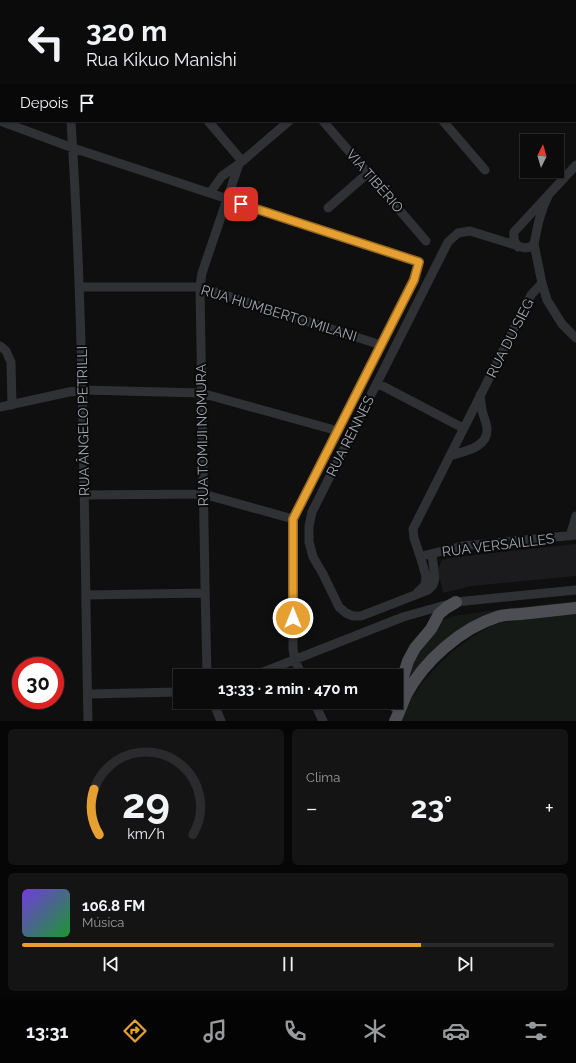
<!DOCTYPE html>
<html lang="pt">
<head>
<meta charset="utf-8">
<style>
	:root { --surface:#0b0b0c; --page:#141415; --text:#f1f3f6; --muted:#9a9b9d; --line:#2b2b2d; --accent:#e6a031 }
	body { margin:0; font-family:Raleway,sans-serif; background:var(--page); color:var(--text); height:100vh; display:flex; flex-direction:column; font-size:15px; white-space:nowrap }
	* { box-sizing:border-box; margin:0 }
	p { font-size:13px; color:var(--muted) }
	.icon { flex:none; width:22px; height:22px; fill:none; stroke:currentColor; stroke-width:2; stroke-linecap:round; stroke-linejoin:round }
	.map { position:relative; height:721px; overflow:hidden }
	.details { display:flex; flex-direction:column; gap:8px; padding:8px; background:#060607; flex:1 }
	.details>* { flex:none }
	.banner { position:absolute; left:0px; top:0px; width:576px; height:122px; box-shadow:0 1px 3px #0004,0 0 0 1px var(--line); background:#0b0b0c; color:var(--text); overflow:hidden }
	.needle { width:26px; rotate:5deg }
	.controls { position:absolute; left:520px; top:134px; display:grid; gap:8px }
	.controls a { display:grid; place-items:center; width:44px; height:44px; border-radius:0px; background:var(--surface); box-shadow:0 1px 3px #0004,0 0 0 1px var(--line); font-size:20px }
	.speed { position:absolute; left:12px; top:657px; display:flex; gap:8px; font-size:20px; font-weight:700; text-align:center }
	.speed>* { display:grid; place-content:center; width:52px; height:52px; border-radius:50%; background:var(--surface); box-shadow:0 1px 3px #0004,0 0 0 1px var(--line); line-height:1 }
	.speed .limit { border:6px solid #d22; background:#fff; color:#111 }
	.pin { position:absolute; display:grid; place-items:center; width:34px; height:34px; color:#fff; margin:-17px; border-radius:8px; box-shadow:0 2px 6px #0006 }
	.me { position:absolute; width:44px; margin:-22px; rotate:0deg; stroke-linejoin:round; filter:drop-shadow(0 0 3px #0008) }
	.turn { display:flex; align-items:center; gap:14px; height:84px; padding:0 20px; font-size:18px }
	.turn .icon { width:52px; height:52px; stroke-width:2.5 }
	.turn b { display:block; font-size:28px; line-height:34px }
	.then { display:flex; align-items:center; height:38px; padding:0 20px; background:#0003; gap:8px; font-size:15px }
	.big { font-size:30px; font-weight:700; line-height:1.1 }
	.details .widget { flex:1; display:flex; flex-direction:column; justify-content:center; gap:6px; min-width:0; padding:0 14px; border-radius:6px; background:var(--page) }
	.details .dial { align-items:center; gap:0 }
	.dial svg { height:104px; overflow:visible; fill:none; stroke:var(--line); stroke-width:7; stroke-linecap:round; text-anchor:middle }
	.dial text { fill:var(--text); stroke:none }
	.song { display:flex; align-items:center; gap:12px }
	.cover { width:48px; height:48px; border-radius:6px; background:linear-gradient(135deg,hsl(260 70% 55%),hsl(130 70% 35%)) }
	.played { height:4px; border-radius:2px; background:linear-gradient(90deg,var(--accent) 75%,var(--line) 75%) }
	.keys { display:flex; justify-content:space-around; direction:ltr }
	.heat { display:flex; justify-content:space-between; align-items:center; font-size:22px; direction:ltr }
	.details .tiles { flex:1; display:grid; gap:8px; grid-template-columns:1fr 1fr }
	.widget:last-child { grid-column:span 2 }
	.trip { position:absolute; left:173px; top:669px; width:230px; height:40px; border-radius:0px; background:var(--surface); box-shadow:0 1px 3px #0004,0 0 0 1px var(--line); font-weight:700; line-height:40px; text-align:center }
	.tab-bar { display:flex; height:64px; justify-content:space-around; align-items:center; background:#040405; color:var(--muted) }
	.tab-bar .icon { width:28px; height:28px }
	.tab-bar .on { color:var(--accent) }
	.tab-bar b { font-size:18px; color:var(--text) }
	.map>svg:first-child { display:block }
	.built { fill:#1b1b1d }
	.green { fill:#161a16 }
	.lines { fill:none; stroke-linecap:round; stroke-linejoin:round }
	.minor { stroke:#303135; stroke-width:9 }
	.major { stroke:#4c4e54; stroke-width:12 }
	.route-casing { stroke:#966820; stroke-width:10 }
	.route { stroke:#e6a031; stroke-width:7 }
	.labels { text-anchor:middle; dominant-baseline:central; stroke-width:4; stroke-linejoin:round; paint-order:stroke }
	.street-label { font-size:14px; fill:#a1a6b0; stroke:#0a0a0b }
</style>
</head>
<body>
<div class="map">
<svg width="576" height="721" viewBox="0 0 576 721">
	<rect width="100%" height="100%" fill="#0f0f10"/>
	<path class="built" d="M 576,544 L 576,576 L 471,586 L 443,593 L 438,569 L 442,560 L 455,557 Z"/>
	<path class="green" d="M 576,601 L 576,605 L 487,616 L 403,690 L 409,667 L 435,630 L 443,620 L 454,616 L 503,609 Z
		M 576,614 L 576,721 L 402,721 C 413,682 462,636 500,623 C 507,621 515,621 522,620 C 540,618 558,616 576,614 Z"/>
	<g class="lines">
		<path class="minor" d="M 31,0 L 35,1
			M 51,0 L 51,1
			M 125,0 L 125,1
			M 219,0 L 220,1
			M 341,0 L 341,1
			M 443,0 L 444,1
			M 557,0 L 558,1
			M 69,1 L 69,0
			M 431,1 L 432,0
			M 575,20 L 576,22
			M 0,73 L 1,74
			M 0,121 L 73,148 L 419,262 L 413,280 L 293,519 L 293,649 L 295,660 L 302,676
			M 71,121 C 84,321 84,521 88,721
			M 208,121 L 242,161
			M 323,121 L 426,241
			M 443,121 L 485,170
			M 210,193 L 222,176 L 239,164 L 289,121
			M 328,208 L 368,173
			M 534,244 L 542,283 L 547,300 L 562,324 L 576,338
			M 518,247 C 514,242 513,238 514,232 L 576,165
			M 80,287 L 200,287 L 381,345
			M 0,346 L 6,351 L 11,362 L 12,405
			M 377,383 L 463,428
			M 0,407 L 69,392 L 83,390 L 201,393 L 338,431
			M 450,456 C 464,451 488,448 487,429 C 487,423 483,416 482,410 C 481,405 481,400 480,395
			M 84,495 L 203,494 L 293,519
			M 570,536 L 576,516
			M 432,554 L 435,578 L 433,585 L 428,590 L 361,616 L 353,616 L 346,613 L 339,607 L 323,574 L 313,557 L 309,542 L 309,526 L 312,512 L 448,242 L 458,233 L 470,231 L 525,248 L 530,247 L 534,244 C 538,224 540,212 549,194
			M 426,555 L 463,546 L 576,535
			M 417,593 L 425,585 L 426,576 L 420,556 L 414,538 L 413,529 L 531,295 L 542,283
			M 86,595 L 205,593
			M 207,676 L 205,586 L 200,287 L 202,273 L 239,164
			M 253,676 L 403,617 L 456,602 L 576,590
			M 88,694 L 180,692
			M 213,702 L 221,721
			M 314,702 L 323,721"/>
		<path class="major" d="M 395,706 L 399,690 L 408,661 L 415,648 L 431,629 L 439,614 L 446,608 L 456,602
			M 395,721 C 399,713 402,704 406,695 C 423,662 461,628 497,617 C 504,614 513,615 521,614 C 539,612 558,610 576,608"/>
	</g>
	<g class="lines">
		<defs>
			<path id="route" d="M 241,204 L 419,262 L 414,280 L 293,519 L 293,618"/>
		</defs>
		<use href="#route" class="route-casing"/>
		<use href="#route" class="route"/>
	</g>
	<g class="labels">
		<g class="street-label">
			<text transform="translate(375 181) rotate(49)">VIA TIBÉRIO</text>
			<text transform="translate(279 313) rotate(17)">RUA HUMBERTO MILANI</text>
			<text transform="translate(510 338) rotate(-63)">RUA DU SIEG</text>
			<text transform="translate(83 421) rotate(-91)">RUA ÂNGELO PETRILLI</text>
			<text transform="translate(202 435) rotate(-91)">RUA TOMIJI NOMURA</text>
			<text transform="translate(350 436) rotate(-63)">RUA RENNES</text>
			<text transform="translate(498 545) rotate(-7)">RUA VERSAILLES</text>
		</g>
	</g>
</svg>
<div class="controls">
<a><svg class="needle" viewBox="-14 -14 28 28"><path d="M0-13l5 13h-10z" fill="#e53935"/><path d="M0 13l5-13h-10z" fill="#9a9b9d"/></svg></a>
</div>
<div class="speed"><div class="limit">30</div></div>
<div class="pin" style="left:241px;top:204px;background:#d93025"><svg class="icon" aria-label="arrive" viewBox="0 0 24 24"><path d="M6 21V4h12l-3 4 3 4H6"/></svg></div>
<svg class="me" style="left:293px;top:618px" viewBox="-20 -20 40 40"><circle r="17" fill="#e6a031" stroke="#fff" stroke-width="3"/><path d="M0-11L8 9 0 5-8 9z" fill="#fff"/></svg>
<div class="trip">13:33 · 2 min · 470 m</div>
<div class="banner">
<div class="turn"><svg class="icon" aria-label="left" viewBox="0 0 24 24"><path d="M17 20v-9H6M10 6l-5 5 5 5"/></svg><div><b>320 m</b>Rua Kikuo Manishi</div></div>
<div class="then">Depois<svg class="icon" aria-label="arrive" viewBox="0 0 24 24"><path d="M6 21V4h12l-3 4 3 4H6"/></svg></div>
</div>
</div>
<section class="details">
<div class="tiles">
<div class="widget dial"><svg viewBox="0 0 100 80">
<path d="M14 69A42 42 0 1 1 86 69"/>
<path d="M14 69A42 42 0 0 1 10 34" stroke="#e6a031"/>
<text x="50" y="56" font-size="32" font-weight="700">29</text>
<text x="50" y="72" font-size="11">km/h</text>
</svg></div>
<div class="widget"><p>Clima</p>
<div class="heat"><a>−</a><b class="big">23°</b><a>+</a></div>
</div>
<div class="widget">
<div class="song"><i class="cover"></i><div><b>106.8 FM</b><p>Música</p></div></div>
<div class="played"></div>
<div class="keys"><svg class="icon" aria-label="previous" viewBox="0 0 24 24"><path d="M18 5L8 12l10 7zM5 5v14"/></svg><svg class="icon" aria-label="pause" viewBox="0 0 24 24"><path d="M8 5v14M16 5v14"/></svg><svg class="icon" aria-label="next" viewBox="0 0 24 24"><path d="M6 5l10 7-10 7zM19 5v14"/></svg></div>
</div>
</div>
</section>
<nav class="tab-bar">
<b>13:31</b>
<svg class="icon on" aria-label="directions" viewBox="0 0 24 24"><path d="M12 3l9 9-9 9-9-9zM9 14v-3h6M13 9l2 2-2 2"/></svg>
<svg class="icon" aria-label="music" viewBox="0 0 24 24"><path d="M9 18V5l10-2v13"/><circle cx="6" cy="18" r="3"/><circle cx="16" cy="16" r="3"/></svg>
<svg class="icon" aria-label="phone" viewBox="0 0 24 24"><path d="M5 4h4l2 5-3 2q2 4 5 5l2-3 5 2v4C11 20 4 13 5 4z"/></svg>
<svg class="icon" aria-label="climate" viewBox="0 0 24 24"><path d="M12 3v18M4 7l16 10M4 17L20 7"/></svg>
<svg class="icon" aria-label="car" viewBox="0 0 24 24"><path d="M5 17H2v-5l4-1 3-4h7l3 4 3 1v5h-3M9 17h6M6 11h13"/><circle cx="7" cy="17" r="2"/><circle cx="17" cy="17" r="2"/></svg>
<svg class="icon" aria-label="filters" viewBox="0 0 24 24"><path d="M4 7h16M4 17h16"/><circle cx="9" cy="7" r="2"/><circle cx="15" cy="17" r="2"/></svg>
</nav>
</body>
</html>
